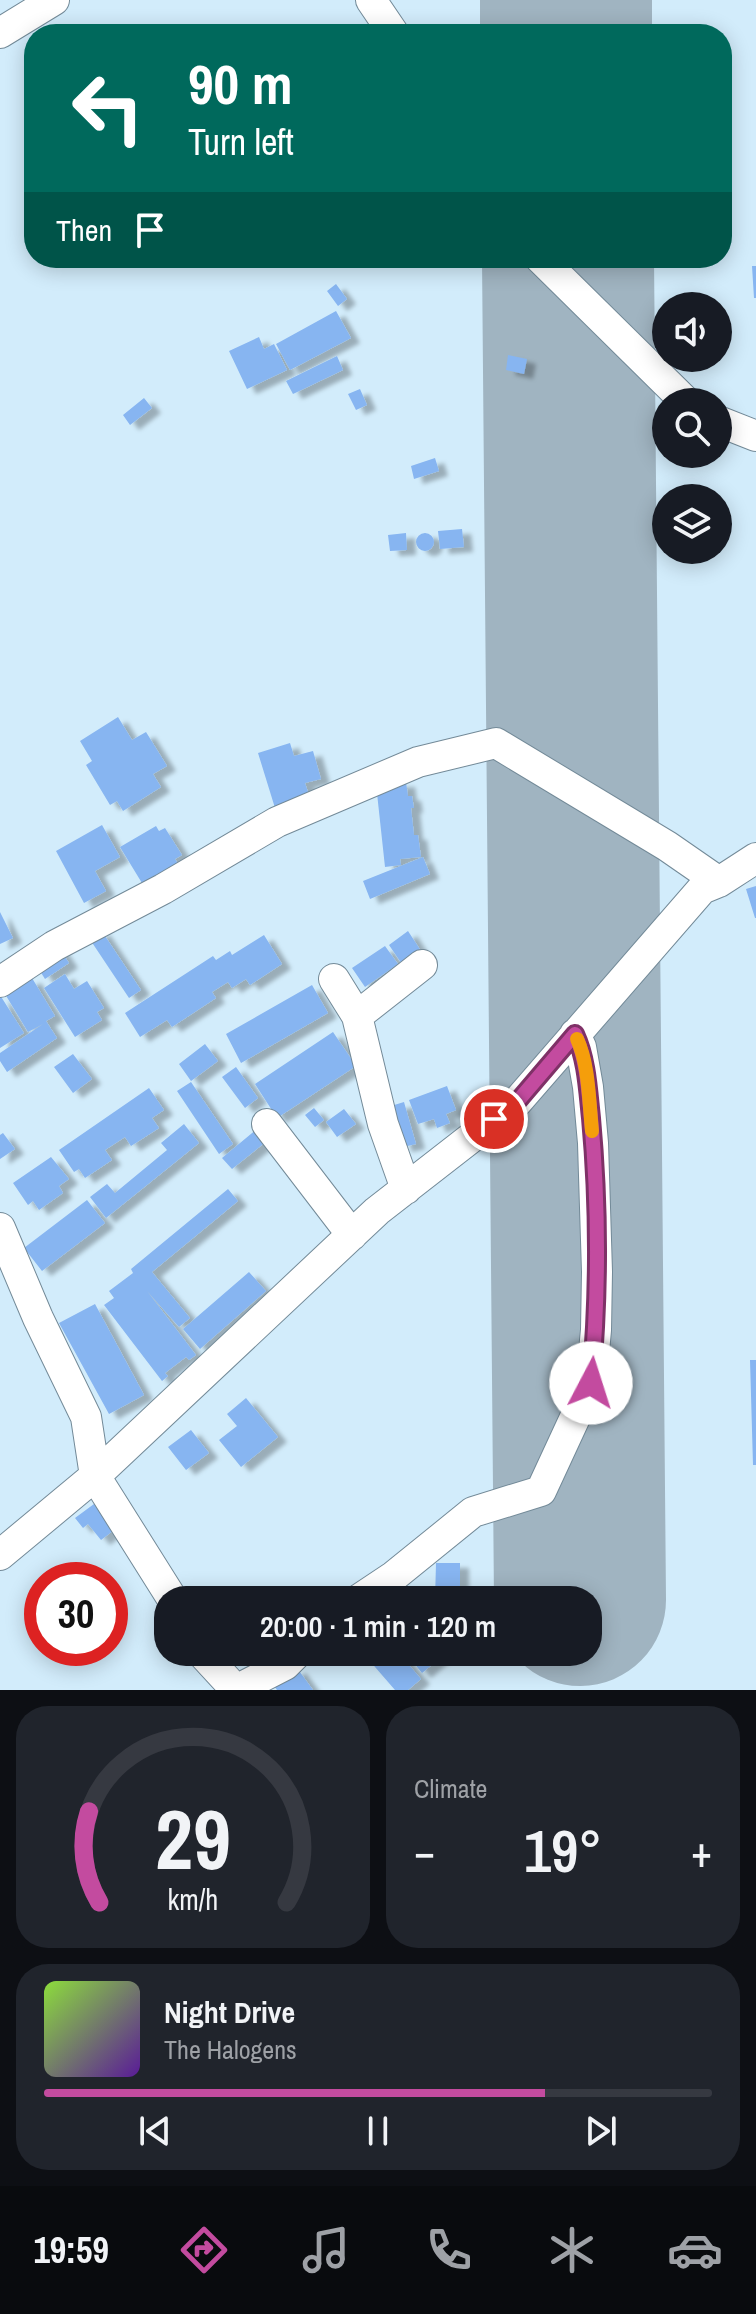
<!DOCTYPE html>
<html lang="en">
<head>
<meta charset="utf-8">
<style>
	:root { --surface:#171b24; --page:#20242c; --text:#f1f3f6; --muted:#9ea1a6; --line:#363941; --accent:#c34b9f }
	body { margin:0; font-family:"Archivo Narrow",sans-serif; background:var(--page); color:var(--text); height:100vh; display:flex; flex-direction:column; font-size:30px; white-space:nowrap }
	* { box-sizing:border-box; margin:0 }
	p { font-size:26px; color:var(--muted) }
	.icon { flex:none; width:44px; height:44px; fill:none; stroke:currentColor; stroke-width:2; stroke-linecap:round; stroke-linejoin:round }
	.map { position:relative; height:1690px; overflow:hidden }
	.drawer { display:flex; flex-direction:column; gap:16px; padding:16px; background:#0d0f14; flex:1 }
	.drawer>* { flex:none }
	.hud { position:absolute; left:24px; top:24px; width:708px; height:244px; border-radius:32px; box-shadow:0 4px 20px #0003; background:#00695c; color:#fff; overflow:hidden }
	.fabs { position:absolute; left:652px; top:292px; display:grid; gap:16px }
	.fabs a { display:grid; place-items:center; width:80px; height:80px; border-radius:50%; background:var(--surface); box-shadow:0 4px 20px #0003; font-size:40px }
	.speed { position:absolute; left:24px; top:1562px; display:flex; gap:16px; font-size:40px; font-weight:700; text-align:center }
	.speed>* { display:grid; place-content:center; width:104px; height:104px; border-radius:50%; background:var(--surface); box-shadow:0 4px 20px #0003; line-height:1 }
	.speed .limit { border:12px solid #d22; background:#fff; color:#111 }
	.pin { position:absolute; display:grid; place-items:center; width:68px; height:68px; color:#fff; margin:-34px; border:4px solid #fff; border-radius:50%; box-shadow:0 2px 8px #0007 }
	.me { position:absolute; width:88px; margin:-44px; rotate:5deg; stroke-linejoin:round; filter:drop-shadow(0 0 6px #0008) }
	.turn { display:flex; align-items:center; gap:28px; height:168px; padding:0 32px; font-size:36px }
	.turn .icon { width:104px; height:104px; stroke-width:2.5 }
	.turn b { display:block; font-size:56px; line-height:68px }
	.then { display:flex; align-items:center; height:76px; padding:0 32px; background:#0003; gap:16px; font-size:30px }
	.big { font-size:60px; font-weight:600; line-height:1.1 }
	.drawer .widget { flex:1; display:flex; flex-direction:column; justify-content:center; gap:12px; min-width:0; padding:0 28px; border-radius:32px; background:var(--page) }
	.drawer .dial { align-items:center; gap:0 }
	.dial svg { height:208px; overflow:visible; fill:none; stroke:var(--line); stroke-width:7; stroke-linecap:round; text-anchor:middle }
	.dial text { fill:var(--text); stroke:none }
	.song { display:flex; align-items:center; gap:24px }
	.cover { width:96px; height:96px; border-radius:12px; background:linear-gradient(135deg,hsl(90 70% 55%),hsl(270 70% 35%)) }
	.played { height:8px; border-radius:4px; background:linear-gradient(90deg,var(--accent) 75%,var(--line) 75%) }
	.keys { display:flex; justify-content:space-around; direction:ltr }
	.heat { display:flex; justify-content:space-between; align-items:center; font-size:44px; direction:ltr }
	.drawer .tiles { flex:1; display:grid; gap:16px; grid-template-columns:1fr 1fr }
	.widget:last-child { grid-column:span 2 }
	.trip { position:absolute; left:154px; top:1586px; width:448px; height:80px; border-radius:32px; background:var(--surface); box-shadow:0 4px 20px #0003; font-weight:600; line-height:80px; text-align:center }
	.menu { display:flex; height:128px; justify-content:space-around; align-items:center; background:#090b0e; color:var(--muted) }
	.menu .icon { width:56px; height:56px }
	.menu .active { color:var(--accent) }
	.menu b { font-size:36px; color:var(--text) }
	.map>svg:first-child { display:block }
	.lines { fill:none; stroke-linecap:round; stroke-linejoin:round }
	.runway { stroke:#a0b4c1; stroke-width:172 }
	.building { fill:#87b5f1; filter:url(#shadow) }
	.minor-casing { stroke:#738a98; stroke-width:32 }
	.minor { stroke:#fff; stroke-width:30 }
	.route-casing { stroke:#7f3167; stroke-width:20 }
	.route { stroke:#c34b9f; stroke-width:14 }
	.slow { stroke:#f59e0b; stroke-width:14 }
</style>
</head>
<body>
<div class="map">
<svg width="756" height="1690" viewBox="0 0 756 1690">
	<defs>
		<filter id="shadow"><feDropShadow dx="9" dy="5" stdDeviation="2" flood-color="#0004"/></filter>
	</defs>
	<rect width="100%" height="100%" fill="#d2ecfb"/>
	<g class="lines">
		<path class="runway" d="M 566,0 L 566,34
			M 568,258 L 580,1600"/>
	</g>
	<path class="building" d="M 752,266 L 756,266 L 756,298 L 754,298 Z
		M 336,284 L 347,299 L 338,306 L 327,291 Z
		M 336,311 L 351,338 L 290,370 L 276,344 Z
		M 259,337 L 264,349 L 274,344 L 287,370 L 247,389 L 229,351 Z
		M 508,355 L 527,359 L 524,374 L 506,370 Z
		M 337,356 L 343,370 L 293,394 L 286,381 Z
		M 360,389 L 367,405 L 356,410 L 348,394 Z
		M 144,398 L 152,408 L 130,425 L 123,415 Z
		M 435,458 L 439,471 L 414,479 L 411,466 Z
		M 462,529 L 464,547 L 440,549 L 438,531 Z
		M 406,533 L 407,550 L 390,551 L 388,535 Z
		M416 542a9 9 0 1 1 18 0a9 9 0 1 1-18 0Z
		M 118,717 L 132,740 L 146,732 L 167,766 L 153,774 L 161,787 L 123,811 L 117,801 L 110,805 L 86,765 L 92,761 L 80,741 Z
		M 290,743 L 294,756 L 313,751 L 321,779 L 305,783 L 310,798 L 275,808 L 258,753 Z
		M 406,782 L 408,796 L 412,796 L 414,808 L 411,808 L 414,835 L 418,835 L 421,857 L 400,859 L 401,865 L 385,867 L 376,784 Z
		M 102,825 L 120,857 L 95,871 L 106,891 L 84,903 L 56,851 Z
		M 156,826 L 159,831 L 165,828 L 182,855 L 175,859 L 180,867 L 145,888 L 120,847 Z
		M 423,857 L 430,874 L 370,899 L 363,881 Z
		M 756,886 L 756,918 L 755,918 L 746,889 Z
		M 0,912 L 13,938 L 0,944 Z
		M 101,930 L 141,990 L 129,998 L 89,938 Z
		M 408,931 L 421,951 L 402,964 L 389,945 Z
		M 264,935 L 282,964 L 250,985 L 246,979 L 232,988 L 228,982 L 212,992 L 216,998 L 172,1027 L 167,1020 L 140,1037 L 125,1013 L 213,956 L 216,960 L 230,951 L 232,955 Z
		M 385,946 L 398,964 L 365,987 L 352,968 Z
		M 59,948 L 69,963 L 45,979 L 35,963 Z
		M 65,974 L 74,989 L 87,981 L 104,1008 L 97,1012 L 102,1020 L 75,1037 L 44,988 Z
		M 32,978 L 55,1016 L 46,1021 L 57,1038 L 7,1072 L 0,1061 L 0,1053 L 43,1024 L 28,1032 L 5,994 Z
		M 312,985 L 328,1013 L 241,1063 L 226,1034 Z
		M 0,995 L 24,1033 L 0,1048 Z
		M 333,1032 L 356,1066 L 277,1118 L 255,1084 Z
		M 205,1044 L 218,1061 L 191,1081 L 179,1064 Z
		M 73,1054 L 92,1079 L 73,1093 L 54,1067 Z
		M 236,1067 L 258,1098 L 245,1108 L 222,1077 Z
		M 191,1082 L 233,1144 L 219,1154 L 177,1091 Z
		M 447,1086 L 456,1110 L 446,1114 L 450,1123 L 437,1128 L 434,1119 L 418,1124 L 409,1100 Z
		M 149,1088 L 164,1110 L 152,1118 L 159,1128 L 131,1146 L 125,1137 L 105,1150 L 112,1160 L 85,1178 L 79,1169 L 74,1172 L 59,1150 Z
		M 404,1102 L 416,1144 L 403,1147 L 391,1106 Z
		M 314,1108 L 324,1120 L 315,1127 L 305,1115 Z
		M 344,1109 L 356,1124 L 337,1137 L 326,1122 Z
		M 184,1124 L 199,1143 L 106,1218 L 90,1197 L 107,1184 L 115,1193 L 167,1150 L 161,1143 Z
		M 258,1128 L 268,1140 L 232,1169 L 222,1158 Z
		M 3,1133 L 15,1149 L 0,1159 L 0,1135 Z
		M 51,1157 L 69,1179 L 59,1186 L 63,1193 L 39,1210 L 33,1201 L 28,1205 L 13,1183 Z
		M 228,1189 L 238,1201 L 152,1272 L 190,1318 L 179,1327 L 147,1291 L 196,1355 L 189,1360 L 186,1357 L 165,1373 L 168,1376 L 162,1381 L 104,1305 L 114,1298 L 109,1291 L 133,1273 L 131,1269 Z
		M 87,1200 L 105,1223 L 42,1271 L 24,1248 Z
		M 249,1272 L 266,1291 L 200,1349 L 183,1329 Z
		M 95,1304 L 144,1395 L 109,1414 L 59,1323 Z
		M 750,1360 L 756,1360 L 756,1465 L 753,1465 Z
		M 246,1398 L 278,1437 L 241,1467 L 219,1440 L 237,1426 L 227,1414 Z
		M 191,1430 L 209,1453 L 186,1470 L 168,1447 Z
		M 94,1504 L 114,1530 L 101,1540 L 88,1524 L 83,1528 L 75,1518 Z
		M 436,1563 L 460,1563 L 460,1600 L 435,1600 Z
		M 362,1652 L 398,1652 L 421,1679 L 408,1690 L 395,1690 Z
		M 405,1652 L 442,1652 L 444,1655 L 422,1673 Z
		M 297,1668 L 313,1690 L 277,1690 L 273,1685 Z"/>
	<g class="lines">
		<defs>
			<path id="minor" d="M 371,0 L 394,34
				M 0,33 L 54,0
				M 540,258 L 686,402
				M 718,421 L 756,436
				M 334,979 L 357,1016 L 383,1124 L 406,1189
				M 0,982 L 54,946 L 163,889 L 277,822 L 418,762 L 496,743 L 667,846 L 719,882
				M 357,1016 L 422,965
				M 267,1124 L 352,1235
				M 0,1228 L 38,1318 L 86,1417 L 95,1476 L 173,1600
				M 0,1555 L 95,1476 L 377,1211 L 517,1102 L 702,889 L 719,882 L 756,858
				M 358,1600 L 394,1576 L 473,1512 L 541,1491 L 591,1383 L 596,1330 L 597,1272 L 593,1143 L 588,1087 L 581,1047 L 575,1034
				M 201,1652 L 236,1690 L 285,1665 L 298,1652"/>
		</defs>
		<use href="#minor" class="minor-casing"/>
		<use href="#minor" class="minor"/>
	</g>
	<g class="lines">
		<defs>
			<path id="route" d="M 494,1119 L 517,1102 L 575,1034 C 587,1060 588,1091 591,1118 C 599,1206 599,1295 591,1383"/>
		</defs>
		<use href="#route" class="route-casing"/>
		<use href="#route" class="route"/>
		<path class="slow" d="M 577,1039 C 589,1064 589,1103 592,1131"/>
	</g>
</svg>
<div class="fabs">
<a><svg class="icon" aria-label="sound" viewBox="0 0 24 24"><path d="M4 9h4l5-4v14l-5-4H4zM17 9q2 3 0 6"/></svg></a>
<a><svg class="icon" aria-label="search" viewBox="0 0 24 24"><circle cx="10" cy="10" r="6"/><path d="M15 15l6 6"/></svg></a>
<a><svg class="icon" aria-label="layers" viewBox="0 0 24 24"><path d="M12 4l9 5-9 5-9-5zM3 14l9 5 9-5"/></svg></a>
</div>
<div class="speed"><div class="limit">30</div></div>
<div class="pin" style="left:494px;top:1119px;background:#d93025"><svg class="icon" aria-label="arrive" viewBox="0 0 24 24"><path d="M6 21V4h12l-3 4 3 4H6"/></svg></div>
<svg class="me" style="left:591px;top:1383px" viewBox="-20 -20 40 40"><circle r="19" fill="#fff"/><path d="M0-13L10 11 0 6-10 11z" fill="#c34b9f"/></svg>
<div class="trip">20:00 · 1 min · 120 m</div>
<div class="hud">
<div class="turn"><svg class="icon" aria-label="left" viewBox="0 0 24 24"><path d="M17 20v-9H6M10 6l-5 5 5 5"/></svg><div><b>90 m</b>Turn left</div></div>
<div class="then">Then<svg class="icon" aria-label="arrive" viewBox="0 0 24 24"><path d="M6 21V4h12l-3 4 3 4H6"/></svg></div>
</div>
</div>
<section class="drawer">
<div class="tiles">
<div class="widget dial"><svg viewBox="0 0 100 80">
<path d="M14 69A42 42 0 1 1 86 69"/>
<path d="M14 69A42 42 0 0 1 10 34" stroke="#c34b9f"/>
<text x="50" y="56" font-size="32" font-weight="700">29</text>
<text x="50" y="72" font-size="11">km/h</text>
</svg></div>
<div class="widget"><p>Climate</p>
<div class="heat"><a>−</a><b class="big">19°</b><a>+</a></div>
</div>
<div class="widget">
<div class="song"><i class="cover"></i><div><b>Night Drive</b><p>The Halogens</p></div></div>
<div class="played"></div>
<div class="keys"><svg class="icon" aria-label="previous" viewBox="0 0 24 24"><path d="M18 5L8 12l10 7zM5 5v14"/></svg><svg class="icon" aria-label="pause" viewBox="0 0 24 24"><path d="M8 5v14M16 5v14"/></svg><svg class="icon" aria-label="next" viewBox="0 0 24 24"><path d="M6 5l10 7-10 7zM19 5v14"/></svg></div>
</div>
</div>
</section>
<nav class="menu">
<b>19:59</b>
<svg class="icon active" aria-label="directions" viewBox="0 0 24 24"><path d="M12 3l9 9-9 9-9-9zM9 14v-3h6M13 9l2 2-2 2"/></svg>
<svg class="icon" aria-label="music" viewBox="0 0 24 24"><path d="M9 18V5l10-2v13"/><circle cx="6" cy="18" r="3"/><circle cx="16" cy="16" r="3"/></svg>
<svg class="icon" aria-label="phone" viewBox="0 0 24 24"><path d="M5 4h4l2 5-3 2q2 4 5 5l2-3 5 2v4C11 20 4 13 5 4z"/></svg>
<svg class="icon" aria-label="climate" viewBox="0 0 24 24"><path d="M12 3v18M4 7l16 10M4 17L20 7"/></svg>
<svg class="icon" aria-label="car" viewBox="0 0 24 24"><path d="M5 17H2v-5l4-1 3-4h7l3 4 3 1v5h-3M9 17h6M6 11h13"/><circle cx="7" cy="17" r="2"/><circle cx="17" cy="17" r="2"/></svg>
</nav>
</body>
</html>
